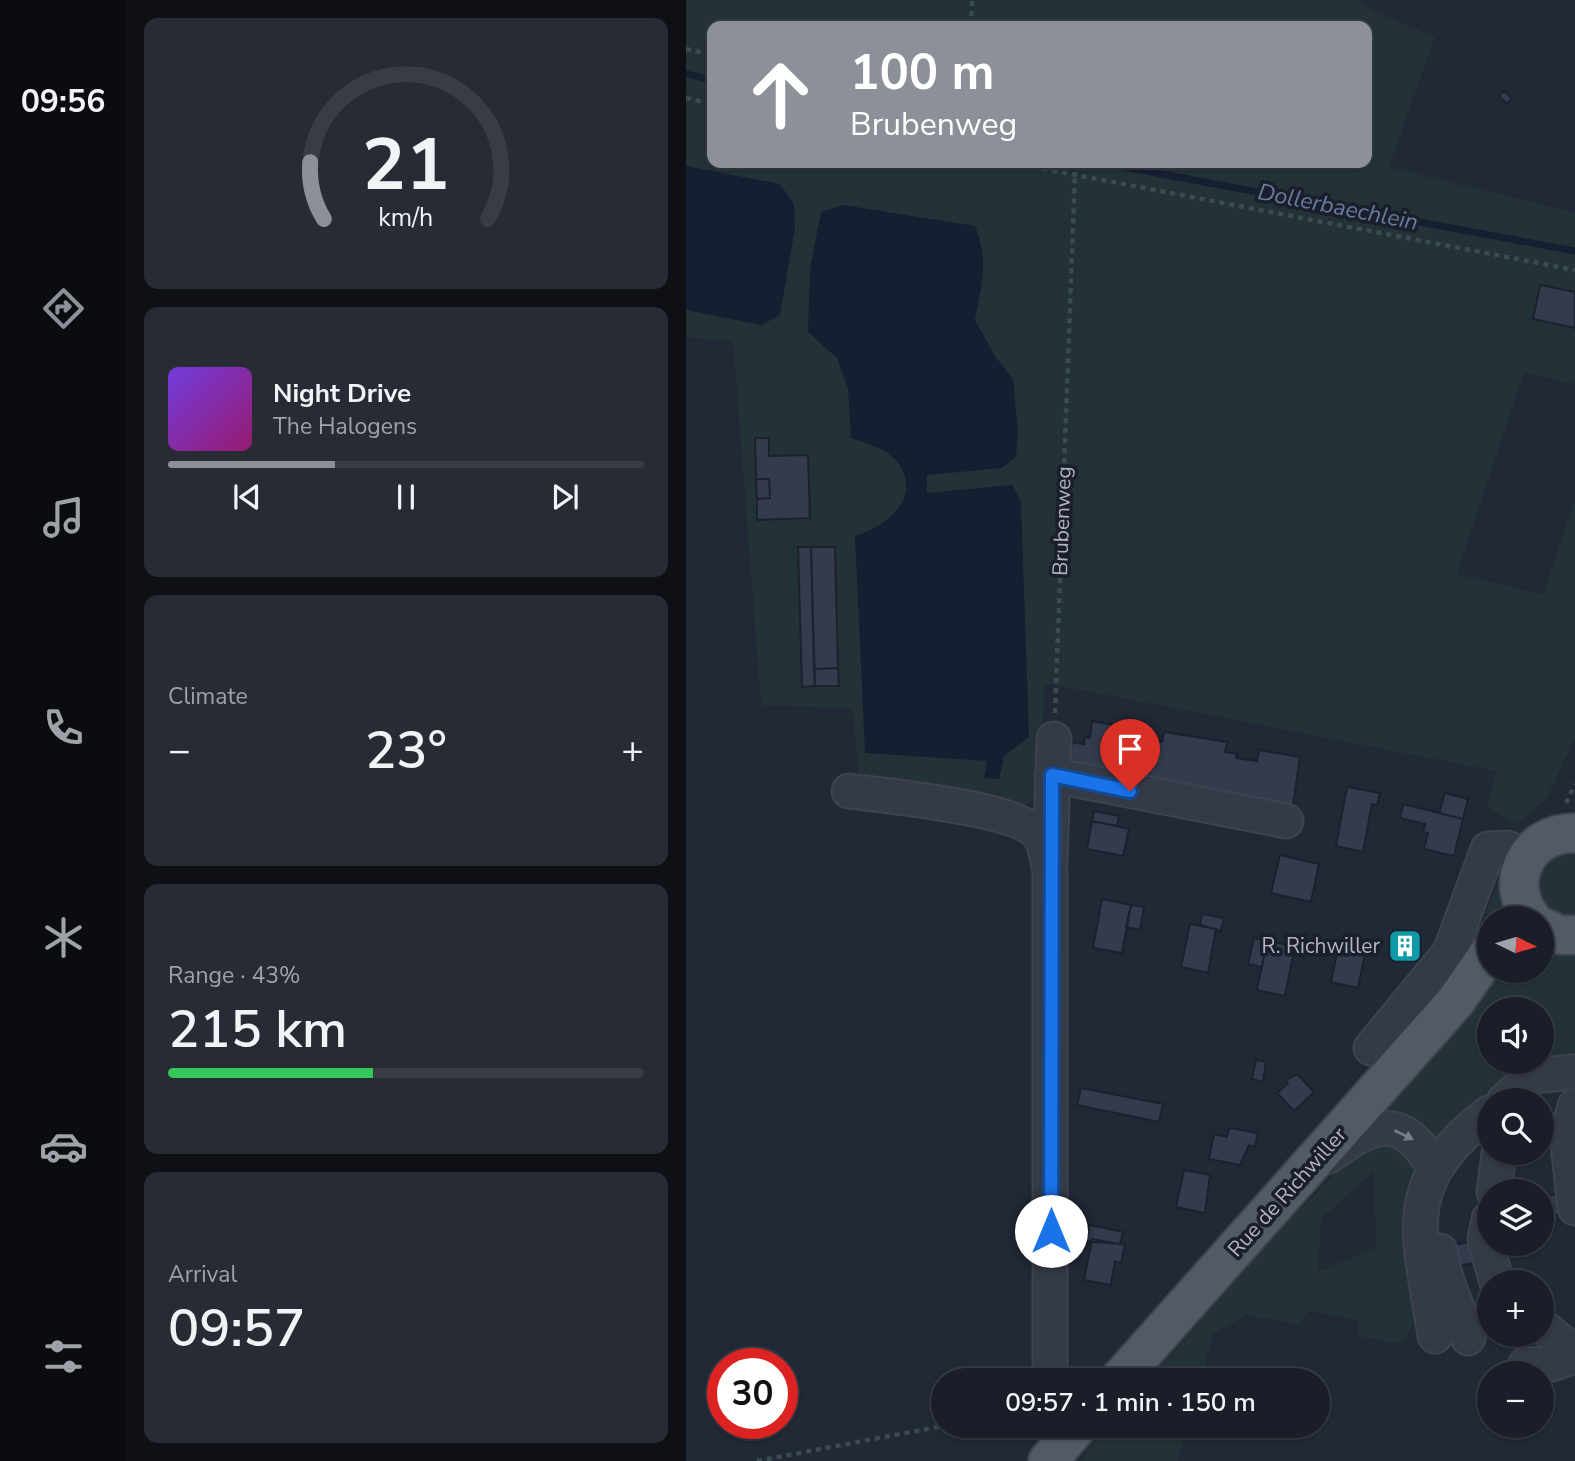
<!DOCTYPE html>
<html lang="en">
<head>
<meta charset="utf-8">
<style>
	:root { --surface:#191e28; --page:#262b34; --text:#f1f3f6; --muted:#9fa2a8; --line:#373c45; --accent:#8c9099 }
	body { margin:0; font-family:"Nunito Sans",sans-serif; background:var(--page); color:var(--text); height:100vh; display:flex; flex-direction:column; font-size:26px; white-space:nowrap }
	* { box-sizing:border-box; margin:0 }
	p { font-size:23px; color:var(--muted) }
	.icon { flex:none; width:38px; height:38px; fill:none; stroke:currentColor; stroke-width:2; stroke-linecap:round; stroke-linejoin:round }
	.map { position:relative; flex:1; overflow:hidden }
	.details { display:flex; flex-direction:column; gap:18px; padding:18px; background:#0e1016; width:560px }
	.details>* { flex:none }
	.banner { position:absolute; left:21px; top:21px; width:665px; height:147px; border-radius:14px; box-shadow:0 2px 5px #0004,0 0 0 2px var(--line); background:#8c9099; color:#fff; overflow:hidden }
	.needle { width:46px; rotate:95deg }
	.controls { position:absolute; left:791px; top:906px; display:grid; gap:14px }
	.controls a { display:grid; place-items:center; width:77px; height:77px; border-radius:50%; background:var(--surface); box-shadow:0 2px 5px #0004,0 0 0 2px var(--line); font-size:35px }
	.speed { position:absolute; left:21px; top:1348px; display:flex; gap:14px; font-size:35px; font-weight:700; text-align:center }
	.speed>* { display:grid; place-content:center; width:91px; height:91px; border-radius:50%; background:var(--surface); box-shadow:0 2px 5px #0004,0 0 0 2px var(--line); line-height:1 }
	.speed .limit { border:10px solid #d22; background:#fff; color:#111 }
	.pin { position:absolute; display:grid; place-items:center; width:60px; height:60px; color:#fff; margin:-72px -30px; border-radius:50% 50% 50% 0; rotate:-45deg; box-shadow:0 0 7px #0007 }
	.pin .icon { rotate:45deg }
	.me { position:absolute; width:77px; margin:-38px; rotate:0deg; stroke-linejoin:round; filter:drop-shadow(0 0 5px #0008) }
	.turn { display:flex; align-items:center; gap:24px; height:147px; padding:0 28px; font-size:32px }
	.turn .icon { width:91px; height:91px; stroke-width:2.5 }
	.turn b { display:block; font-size:49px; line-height:60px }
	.big { font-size:52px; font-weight:600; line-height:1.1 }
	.details .card { flex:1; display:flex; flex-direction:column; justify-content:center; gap:10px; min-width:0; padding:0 24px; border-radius:14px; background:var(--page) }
	.details .dial { align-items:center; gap:0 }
	.dial svg { height:182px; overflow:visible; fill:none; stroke:var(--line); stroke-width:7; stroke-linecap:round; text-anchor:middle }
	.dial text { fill:var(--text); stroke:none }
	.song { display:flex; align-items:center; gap:21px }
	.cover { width:84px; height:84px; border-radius:10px; background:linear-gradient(135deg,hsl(260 70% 55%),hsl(320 70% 35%)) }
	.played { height:7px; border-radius:4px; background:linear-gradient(90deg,var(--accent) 35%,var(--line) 35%) }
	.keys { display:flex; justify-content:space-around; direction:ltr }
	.heat { display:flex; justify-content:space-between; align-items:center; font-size:38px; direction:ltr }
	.charge { height:10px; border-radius:5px; background:linear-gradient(90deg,#34c759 43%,var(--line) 0) }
	.trip { position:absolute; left:245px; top:1368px; width:399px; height:70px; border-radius:35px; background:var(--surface); box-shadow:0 2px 5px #0004,0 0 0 2px var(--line); font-weight:600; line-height:70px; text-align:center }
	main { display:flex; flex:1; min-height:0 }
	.tab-bar { display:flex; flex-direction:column; width:126px; justify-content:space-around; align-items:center; background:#0a0c10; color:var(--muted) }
	.tab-bar .icon { width:49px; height:49px }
	.tab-bar .active { color:var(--accent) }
	.tab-bar b { font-size:32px; color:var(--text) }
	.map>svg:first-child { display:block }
	.green { fill:#233237; fill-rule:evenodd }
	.water { fill:#161e32 }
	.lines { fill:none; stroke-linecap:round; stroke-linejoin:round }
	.stream { stroke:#161e32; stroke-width:7 }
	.building { fill:#333b4c; stroke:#1c212d; stroke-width:2 }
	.minor-casing { stroke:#3e4350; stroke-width:37 }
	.major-casing { stroke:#3e4350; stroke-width:42 }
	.path { stroke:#3b4c4f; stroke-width:4.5; stroke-dasharray:5 5; stroke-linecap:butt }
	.minor { stroke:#343a46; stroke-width:33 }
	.major { stroke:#525967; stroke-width:38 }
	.oneway { fill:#787d8b }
	.route-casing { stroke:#114b97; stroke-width:18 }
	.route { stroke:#1a73e8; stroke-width:12 }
	.labels { text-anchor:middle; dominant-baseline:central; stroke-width:7; stroke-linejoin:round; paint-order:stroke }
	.street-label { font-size:21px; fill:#afb4c3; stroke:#1a1f2b }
	.poi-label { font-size:21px; fill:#afb4c3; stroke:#1a1f2b; text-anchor:end }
	.water-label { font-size:23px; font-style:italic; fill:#697ba1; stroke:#1a1f2b }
</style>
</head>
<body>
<main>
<nav class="tab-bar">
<b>09:56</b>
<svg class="icon active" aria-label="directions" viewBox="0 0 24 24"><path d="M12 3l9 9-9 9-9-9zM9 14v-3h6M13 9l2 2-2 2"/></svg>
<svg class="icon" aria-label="music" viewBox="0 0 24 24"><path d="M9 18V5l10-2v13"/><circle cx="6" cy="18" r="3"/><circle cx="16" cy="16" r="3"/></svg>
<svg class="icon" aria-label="phone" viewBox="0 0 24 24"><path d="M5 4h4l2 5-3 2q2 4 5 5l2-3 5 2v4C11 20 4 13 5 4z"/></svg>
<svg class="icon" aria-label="climate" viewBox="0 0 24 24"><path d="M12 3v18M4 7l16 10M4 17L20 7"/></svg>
<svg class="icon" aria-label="car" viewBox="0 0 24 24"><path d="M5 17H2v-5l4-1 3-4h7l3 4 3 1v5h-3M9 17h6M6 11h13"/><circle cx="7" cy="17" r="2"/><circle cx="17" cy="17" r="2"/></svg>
<svg class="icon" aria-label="filters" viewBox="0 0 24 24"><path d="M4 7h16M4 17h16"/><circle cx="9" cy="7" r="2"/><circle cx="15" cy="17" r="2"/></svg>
</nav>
<section class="details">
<div class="card dial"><svg viewBox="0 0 100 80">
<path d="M14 69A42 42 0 1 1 86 69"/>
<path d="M14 69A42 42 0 0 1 8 44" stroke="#8c9099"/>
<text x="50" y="56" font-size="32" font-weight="700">21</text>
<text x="50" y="72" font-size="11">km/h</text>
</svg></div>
<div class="card">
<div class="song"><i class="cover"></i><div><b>Night Drive</b><p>The Halogens</p></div></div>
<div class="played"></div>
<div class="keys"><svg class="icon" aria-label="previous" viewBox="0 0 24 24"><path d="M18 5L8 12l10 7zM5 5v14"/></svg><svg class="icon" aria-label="pause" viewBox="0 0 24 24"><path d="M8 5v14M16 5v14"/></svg><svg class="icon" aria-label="next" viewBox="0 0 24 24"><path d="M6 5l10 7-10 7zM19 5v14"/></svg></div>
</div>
<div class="card"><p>Climate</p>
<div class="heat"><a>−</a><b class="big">23°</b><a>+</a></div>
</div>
<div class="card"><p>Range · 43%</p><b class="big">215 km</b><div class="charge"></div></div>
<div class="card"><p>Arrival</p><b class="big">09:57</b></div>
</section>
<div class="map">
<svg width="889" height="1461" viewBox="0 0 889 1461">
	<rect width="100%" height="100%" fill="#212836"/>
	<path class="green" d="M 0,0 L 673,0 L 680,7 L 749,37 L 703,167 L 889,213 L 889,384 L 838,373 L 771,574 L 857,595 L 889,500 L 889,738 L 861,798 L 831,825 L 801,806 L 810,771 L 359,683 L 353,795 L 332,810 L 175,811 L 167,709 L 75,705 L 47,342 L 0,337 ZM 26,26 L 681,26 L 681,163 L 26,163 Z
		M 880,853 L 889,853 L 889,917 C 846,913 838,866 880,853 Z
		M 817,868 L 822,900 L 814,919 L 805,919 L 800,913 Z
		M 889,947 L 889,1063 L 750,1148 L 733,1310 L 717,1344 L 672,1336 L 673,1320 L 622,1311 L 614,1325 L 561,1315 L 528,1333 L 514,1381 L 462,1381 L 591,1233 L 678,1144 L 692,1117 L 785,1016 L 793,996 L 821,971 L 856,971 L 856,950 ZM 803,1010 L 856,1010 L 856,1062 L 803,1062 ZM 688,1171 L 690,1248 L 632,1272 L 635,1219 Z
		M 423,1426 L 502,1426 L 492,1461 L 393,1461 Z"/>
	<path class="water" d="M 0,166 L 94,184 L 108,204 L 109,229 L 94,315 L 75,325 L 0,310 Z
		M 157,205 L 289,226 C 303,262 296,283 289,320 L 309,356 L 327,379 L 332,432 L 330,457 L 316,468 L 241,475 L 241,493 L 326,485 L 335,501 L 343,737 L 318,756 L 313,779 L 298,778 L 301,761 L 179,753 L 169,536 C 199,527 236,500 213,464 C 204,450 180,443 165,438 L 162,389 L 151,358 L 122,332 L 124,269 L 135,212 Z"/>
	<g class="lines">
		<path class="stream" d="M 0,74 L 26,80
			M 416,163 L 889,251"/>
	</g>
	<path class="building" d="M 818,91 L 826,98 L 821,104 L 813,96 Z
		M 854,285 L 889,292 L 889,328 L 847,319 Z
		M 69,438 L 83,438 L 83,456 L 122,455 L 124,518 L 71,520 L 71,499 L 84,498 L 83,479 L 70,479 Z
		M 70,479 L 83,479 L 84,498 L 71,499 Z
		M 112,547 L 125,547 L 129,686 L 116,687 Z
		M 125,547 L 149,547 L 152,668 L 128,669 Z
		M 152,668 L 153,686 L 129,686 L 128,669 Z
		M 406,721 L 439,727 L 438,736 L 476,742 L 478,732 L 541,742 L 539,752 L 551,754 L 550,758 L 571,761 L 573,750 L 614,757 L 607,805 L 596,803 L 595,810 L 383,763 L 386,742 L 398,744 L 399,737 L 404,738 Z
		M 661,787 L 694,793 L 691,805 L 686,804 L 677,852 L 650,846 Z
		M 759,793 L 782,799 L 777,819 L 753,813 Z
		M 717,804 L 777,819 L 768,856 L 738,849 L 742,833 L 737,832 L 739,824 L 714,818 Z
		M 408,811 L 433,816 L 431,826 L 406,821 Z
		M 406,821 L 443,829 L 437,856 L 401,849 Z
		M 594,855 L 633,864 L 625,902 L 585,893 Z
		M 416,899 L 445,905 L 436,953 L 407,948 Z
		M 445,905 L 458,907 L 454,930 L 440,927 Z
		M 516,914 L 538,918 L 535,931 L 514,925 Z
		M 504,924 L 530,929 L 522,973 L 495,967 Z
		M 568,938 L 581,941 L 576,967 L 562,964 Z
		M 713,938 L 727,941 L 724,955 L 710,952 Z
		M 581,941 L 609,946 L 599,996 L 571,990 Z
		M 653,943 L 680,948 L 672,988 L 645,982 Z
		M 570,1060 L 580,1062 L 577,1082 L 566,1079 Z
		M 611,1074 L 628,1092 L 608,1111 L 591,1093 L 602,1083 L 600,1080 Z
		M 395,1088 L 477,1104 L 473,1122 L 391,1105 Z
		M 543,1128 L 572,1133 L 569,1147 L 563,1145 L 554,1165 L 523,1159 L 528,1134 L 541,1137 Z
		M 498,1170 L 524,1175 L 519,1213 L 490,1207 Z
		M 889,1191 L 889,1212 L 857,1217 L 856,1197 Z
		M 403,1225 L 437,1232 L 434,1244 L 400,1241 Z
		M 406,1239 L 439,1245 L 435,1263 L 429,1261 L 425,1285 L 398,1280 Z
		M 803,1239 L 803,1244 L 834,1244 L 836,1255 L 765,1267 L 761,1246 Z"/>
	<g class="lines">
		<defs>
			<path id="minor" d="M 366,775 L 600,821
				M 163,791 C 200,796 338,808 355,838 C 360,847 361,860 364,870 L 364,1381
				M 364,862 L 368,739
				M 685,1048 L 764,952 L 802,849 L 821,848 L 840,855
				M 818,1101 L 846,1076 L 889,1072
				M 889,1106 L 881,1136 L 889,1208
				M 641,1157 C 687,1124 714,1110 748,1167
				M 808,1192 L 813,1153
				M 803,1219 L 799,1239 L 811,1283
				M 754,1251 C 758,1282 773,1309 782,1338
				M 856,1326 L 889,1353
				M 749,1336 C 734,1233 709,1185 803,1113
				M 839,1365 L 866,1364 L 889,1356"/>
			<path id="major" d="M 846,919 C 816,881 842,832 889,833
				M 856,927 L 874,935 L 889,935
				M 432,1381 L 769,1002 L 803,953
				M 362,1461 L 392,1426"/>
		</defs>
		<use href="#minor" class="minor-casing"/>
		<use href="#major" class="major-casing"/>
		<path class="path" d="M 285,26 L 286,0
			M 0,49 L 26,55
			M 0,98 L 26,104
			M 327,163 L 889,270
			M 369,713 L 389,172
			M 880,803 L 889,784
			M 71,1461 L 257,1426"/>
		<use href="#minor" class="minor"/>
		<use href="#major" class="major"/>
	</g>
	<defs><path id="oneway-solid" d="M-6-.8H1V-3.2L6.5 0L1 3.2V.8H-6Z" transform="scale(1.75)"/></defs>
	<use class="oneway" href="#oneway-solid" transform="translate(718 1135) rotate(26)"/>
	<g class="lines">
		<defs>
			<path id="route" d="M 365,1231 L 366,775 L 444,791"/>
		</defs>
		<use href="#route" class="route-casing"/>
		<use href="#route" class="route"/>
	</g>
	<defs>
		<symbol id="building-square" viewBox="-11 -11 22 22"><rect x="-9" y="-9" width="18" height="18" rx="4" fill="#0f9aa8" stroke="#1a1f2b"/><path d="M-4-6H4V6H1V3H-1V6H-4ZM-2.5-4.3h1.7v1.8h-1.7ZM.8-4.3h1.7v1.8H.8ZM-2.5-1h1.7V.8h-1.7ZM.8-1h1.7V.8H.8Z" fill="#fff"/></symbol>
	</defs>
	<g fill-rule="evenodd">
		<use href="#building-square" x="700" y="927" width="38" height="38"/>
	</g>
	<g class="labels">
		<g class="street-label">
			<text transform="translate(376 521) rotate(-88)">Brubenweg</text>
			<text transform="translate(601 1192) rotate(-48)">Rue de Richwiller</text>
		</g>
		<g class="poi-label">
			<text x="694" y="946">R. Richwiller</text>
		</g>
		<g class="water-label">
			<text transform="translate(652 207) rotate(11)">Dollerbaechlein</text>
		</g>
	</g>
</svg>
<div class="controls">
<a><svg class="needle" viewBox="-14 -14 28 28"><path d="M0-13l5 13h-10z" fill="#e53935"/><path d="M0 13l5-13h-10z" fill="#9fa2a8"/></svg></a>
<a><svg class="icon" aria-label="sound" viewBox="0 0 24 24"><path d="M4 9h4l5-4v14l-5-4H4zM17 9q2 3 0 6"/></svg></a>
<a><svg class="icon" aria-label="search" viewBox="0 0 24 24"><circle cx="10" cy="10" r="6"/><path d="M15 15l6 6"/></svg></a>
<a><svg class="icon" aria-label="layers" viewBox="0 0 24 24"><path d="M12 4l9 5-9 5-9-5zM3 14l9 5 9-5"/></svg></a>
<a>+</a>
<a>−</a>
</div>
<div class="speed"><div class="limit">30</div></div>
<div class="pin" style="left:444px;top:791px;background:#d93025"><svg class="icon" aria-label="arrive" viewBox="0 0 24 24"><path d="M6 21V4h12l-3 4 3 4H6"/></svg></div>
<svg class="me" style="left:365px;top:1231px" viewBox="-20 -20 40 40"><circle r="19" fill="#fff"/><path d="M0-13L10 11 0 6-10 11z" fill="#1a73e8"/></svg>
<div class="trip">09:57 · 1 min · 150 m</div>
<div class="banner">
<div class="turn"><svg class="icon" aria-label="ahead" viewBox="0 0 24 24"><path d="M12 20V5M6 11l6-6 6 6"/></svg><div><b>100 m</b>Brubenweg</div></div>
</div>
</div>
</main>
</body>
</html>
